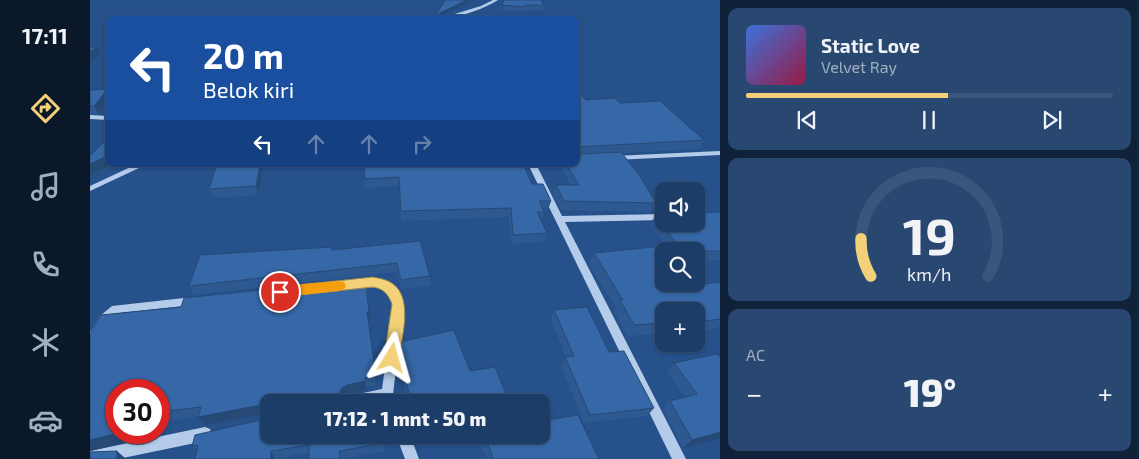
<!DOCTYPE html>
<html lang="id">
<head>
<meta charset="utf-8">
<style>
	:root { --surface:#1c3d68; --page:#294871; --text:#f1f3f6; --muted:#a0aec0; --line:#3a567c; --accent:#f3d179 }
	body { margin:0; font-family:"Exo 2",sans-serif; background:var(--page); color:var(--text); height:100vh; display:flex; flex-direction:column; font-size:19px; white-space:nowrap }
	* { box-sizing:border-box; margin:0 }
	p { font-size:16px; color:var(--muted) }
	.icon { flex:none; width:28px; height:28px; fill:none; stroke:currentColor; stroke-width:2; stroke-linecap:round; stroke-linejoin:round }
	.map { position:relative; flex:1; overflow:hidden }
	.details { display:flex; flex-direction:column; gap:8px; padding:8px; background:#0f2239; width:419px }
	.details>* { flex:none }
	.hud { position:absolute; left:15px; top:15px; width:475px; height:152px; border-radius:10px; box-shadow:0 1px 4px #0004,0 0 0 1px var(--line); background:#1a4fa0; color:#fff; overflow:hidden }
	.buttons { position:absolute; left:565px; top:182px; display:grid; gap:10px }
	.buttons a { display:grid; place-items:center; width:50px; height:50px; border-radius:10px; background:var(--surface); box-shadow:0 1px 4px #0004,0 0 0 1px var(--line); font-size:25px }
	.speed { position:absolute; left:15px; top:379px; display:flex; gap:10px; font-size:25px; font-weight:700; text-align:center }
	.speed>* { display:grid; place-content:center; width:65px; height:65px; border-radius:50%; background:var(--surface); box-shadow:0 1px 4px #0004,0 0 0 1px var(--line); line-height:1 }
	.speed .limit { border:8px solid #d22; background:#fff; color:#111 }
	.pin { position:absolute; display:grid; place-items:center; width:42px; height:42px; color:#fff; margin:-21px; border:2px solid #fff; border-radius:50%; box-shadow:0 1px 5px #0007 }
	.me { position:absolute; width:55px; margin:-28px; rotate:8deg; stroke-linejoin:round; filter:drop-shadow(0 0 4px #0008) }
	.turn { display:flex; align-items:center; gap:18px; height:105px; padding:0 15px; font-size:22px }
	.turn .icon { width:65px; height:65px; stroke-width:2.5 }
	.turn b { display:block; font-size:35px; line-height:42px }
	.lanes { display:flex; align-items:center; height:48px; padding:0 15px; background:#0003; justify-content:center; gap:25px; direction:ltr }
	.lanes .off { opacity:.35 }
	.big { font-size:38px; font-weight:800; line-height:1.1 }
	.details .widget { flex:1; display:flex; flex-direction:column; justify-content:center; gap:8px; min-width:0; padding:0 18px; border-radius:10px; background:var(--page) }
	.details .dial { align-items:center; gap:0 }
	.dial svg { height:130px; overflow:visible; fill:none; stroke:var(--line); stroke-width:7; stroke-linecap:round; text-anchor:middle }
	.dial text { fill:var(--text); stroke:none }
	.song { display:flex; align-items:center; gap:15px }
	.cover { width:60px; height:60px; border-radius:8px; background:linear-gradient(135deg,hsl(220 70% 55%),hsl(340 70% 35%)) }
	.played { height:5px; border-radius:2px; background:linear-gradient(90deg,var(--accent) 55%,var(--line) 55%) }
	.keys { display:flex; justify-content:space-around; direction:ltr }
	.heat { display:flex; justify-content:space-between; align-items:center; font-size:28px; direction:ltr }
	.trip { position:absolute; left:170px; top:394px; width:290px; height:50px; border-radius:10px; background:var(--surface); box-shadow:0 1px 4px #0004,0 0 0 1px var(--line); font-weight:800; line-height:50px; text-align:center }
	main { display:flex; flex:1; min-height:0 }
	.tab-bar { display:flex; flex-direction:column; width:90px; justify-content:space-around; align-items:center; background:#0b182a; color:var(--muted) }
	.tab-bar .icon { width:35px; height:35px }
	.tab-bar .current { color:var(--accent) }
	.tab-bar b { font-size:22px; color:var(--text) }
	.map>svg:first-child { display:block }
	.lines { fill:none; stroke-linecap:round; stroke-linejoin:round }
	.minor { fill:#b4ccea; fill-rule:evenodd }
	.wall { fill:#2e5990 }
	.shaded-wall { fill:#264976 }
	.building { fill:#3668a8; stroke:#264976 }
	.route { fill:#f3d179; stroke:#9e884f }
	.slow { fill:#f59e0b }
</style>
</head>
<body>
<main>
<nav class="tab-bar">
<b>17:11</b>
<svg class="icon current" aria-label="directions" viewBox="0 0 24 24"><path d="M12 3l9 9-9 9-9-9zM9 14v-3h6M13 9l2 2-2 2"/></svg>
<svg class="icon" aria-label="music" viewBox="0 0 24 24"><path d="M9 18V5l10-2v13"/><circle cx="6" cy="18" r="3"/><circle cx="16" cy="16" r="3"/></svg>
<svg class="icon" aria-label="phone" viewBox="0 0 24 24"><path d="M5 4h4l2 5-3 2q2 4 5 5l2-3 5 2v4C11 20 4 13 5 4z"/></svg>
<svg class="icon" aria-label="climate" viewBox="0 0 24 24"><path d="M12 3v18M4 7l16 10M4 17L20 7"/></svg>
<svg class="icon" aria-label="car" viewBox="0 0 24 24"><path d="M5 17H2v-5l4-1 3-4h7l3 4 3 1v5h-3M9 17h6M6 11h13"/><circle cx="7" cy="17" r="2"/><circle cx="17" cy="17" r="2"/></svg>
</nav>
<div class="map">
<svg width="631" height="459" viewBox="0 0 631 459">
	<rect width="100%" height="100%" fill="#26518b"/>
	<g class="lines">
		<path class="minor" d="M 403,0 L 408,0 C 394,9 365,19 348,19 L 391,6 Z
			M 0,115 L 19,116 L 19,120 L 0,119 Z
			M 631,151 L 631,155 L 524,160 L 520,158 L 524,156 Z
			M 47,164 L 138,164 L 142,166 L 138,168 L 49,168 L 0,191 L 0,186 Z
			M 158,164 L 222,164 L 218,166 L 161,168 L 158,168 Z
			M 438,164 L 446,164 L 472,216 L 574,214 L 574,220 L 475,222 L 596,459 L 582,459 Z
			M 282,279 C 299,281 306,289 314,304 L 303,394 L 306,402 L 294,402 L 293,401 L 285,402 L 253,402 L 255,398 L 259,396 L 292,389 L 304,304 C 295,286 286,286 267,288 L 263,287 L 262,284 L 263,281 Z
			M 103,297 L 107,298 L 108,301 L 107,304 L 103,305 L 29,313 L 18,322 L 4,346 L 0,348 L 0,333 L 10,316 L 22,306 Z
			M 115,427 L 120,429 L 122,434 L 120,439 L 115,441 L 28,459 L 0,459 L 0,451 Z
			M 306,435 L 320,435 L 329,459 L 315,459 Z"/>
	</g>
	<path class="wall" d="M 414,0 L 454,5 L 453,10 L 434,10 L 433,12 L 412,10 Z
		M 18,89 L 19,100 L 8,114 L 0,114 L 0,90 Z
		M 486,90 L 496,100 L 530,103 L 614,140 L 610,149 L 532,153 L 566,203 L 561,212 L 471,210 L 463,194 L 466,185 L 481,185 L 469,164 L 486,164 Z
		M 274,164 L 442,184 L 461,201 L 458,210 L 453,210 L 454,212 L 451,221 L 457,233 L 454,242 L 421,244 L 419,217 L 311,221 L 309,186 L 275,188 Z
		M 173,169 L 168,195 L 123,198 L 119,189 Z
		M 631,212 L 631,260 L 606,261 L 606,251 L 580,251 L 560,225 L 565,216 Z
		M 330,241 L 340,276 L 340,285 L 311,289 L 307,272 L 103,295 L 99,286 L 243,250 Z
		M 504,253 L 604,285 L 631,282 L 631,325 L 626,329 L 606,331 L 606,311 L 574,311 L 574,333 L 537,336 L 524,311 L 526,308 L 499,264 Z
		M 277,279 L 279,295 L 277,295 L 280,321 L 279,322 L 286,385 L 276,387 L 276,390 L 259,394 L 179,402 L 293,435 L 295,451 L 252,459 L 219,459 L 219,453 L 185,459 L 107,451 L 102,446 L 175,419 L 176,413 L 115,425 L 108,417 L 69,422 L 69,390 L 26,432 L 61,432 L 59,437 L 0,451 L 91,307 Z
		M 464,310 L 519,352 L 564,408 L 557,416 L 494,423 L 471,366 L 476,357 L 461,320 Z
		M 309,351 L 380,371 L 419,402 L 318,402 L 309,362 Z
		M 631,358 L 631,438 L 593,448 L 573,409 L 580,401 L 595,397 L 577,371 L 584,363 Z
		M 326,435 L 375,435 L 328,444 Z
		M 388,435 L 451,435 L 509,459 L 397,459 L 394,450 L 392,451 Z"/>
	<path class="shaded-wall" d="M 377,0 L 383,0 L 346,18 L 346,15 Z
		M 7,47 L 10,54 L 0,62 L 0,52 Z
		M 18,89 L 19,100 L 8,114 L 4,106 Z
		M 19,155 L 19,164 L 23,164 L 0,175 L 0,164 Z
		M 170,164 L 171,164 L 173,169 L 168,195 L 166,186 Z
		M 277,312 L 279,312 L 280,321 L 278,322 Z
		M 275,381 L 276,390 L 258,394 L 249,394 L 252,388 L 257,385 Z
		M 176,404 L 179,413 L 115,425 L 108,417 Z
		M 34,432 L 61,432 L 59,437 L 0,451 L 0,440 Z
		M 631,432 L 631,438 L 593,448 L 602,440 Z
		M 27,451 L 36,459 L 27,459 Z
		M 181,451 L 185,459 L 181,459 Z"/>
	<path class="building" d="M 355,0 L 377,0 L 346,15 Z
		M 414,0 L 451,0 L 454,5 L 435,5 L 434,7 L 412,5 Z
		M 0,47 L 7,47 L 0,52 Z
		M 18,89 L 4,106 L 0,106 L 0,90 Z
		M 486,90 L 496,100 L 525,98 L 530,103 L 570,101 L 614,140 L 487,147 L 487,152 L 489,154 L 531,152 L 550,176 L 566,203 L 474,201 L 466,185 L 489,185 L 476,164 L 486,164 Z
		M 19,137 L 19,155 L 0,164 L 0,156 Z
		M 127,164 L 170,164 L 166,186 L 119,189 Z
		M 274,164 L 433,164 L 442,184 L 453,184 L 461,201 L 449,201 L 454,212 L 447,212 L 457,233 L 423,235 L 421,208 L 311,211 L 309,177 L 275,179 Z
		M 631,212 L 631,251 L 593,251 L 565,216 L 574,215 L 574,224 L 606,224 L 606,213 Z
		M 330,241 L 340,276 L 311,280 L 307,263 L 99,286 L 110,255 L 242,247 L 242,250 Z
		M 573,246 L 577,251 L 574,251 L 574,284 L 603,284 L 604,285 L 631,282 L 631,319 L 606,322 L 606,311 L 574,311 L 574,323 L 544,325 L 530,300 L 533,300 L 504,253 Z
		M 277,279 L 278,285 L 276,285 L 279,312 L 277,312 L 286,376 L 275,378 L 275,381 L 257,385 L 252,388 L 249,394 L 277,395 L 278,402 L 179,402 L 179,435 L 293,435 L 294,443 L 249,451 L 250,459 L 219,459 L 219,445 L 181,451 L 181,459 L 105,459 L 108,445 L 102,446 L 105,435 L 175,419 L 176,404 L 108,417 L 111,407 L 69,412 L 69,390 L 26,390 L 26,432 L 34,432 L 0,440 L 0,335 L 4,327 L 11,315 L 91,307 L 94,298 Z
		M 497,307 L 519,352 L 534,351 L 564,408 L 500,415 L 475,357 L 484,356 L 464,310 Z
		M 364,330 L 380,371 L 405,367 L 419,402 L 321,402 L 309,351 L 310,342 Z
		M 627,354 L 631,358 L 631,432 L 602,440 L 580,401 L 607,394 L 584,363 Z
		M 488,415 L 509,459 L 403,459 L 397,441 L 395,441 L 393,435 L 451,435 L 451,421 Z
		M 27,451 L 27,459 L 0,459 L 0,452 Z"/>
	<path class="route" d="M 283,277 C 288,278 294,279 298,281 C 325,293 312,336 309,358 L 307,363 L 302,365 L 297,363 L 294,358 L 302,304 C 298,294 294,289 283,287 L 190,297 L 185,295 L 183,292 L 185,288 L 190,287 Z"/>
	<path class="slow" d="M 249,281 L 254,282 L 256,286 L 254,289 L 249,291 L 212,295 L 208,293 L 206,289 L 208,286 L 212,284 Z"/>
</svg>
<div class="buttons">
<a><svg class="icon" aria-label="sound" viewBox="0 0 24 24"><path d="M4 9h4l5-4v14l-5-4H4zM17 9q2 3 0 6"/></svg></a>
<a><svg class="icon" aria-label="search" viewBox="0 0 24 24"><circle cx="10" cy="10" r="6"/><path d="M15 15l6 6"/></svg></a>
<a>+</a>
</div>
<div class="speed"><div class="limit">30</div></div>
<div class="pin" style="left:190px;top:292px;background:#d93025"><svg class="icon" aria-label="arrive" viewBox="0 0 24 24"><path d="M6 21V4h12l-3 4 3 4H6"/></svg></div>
<svg class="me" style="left:302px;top:358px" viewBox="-20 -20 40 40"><path d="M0-17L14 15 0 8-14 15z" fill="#f3d179" stroke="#fff" stroke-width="4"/></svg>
<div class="trip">17:12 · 1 mnt · 50 m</div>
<div class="hud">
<div class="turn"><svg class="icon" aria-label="left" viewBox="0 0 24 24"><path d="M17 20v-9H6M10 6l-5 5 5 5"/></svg><div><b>20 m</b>Belok kiri</div></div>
<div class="lanes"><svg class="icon" aria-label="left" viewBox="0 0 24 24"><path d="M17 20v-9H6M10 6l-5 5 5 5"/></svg><svg class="icon off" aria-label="ahead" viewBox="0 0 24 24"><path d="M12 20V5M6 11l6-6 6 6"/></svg><svg class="icon off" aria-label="ahead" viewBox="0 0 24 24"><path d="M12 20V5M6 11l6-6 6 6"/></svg><svg class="icon off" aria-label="right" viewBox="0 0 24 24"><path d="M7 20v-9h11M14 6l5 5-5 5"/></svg></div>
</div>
</div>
<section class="details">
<div class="widget">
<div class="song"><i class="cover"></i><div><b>Static Love</b><p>Velvet Ray</p></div></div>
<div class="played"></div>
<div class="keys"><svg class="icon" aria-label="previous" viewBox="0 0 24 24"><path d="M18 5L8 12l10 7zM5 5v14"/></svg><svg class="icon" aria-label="pause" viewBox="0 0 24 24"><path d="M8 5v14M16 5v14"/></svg><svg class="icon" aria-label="next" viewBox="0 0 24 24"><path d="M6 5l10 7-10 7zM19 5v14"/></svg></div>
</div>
<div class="widget dial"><svg viewBox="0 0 100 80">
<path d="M14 69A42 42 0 1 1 86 69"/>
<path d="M14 69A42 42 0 0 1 8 46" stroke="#f3d179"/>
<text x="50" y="56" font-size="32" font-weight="700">19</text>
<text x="50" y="72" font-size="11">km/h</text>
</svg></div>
<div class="widget"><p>AC</p>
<div class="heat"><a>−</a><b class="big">19°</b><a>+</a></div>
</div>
</section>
</main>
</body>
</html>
